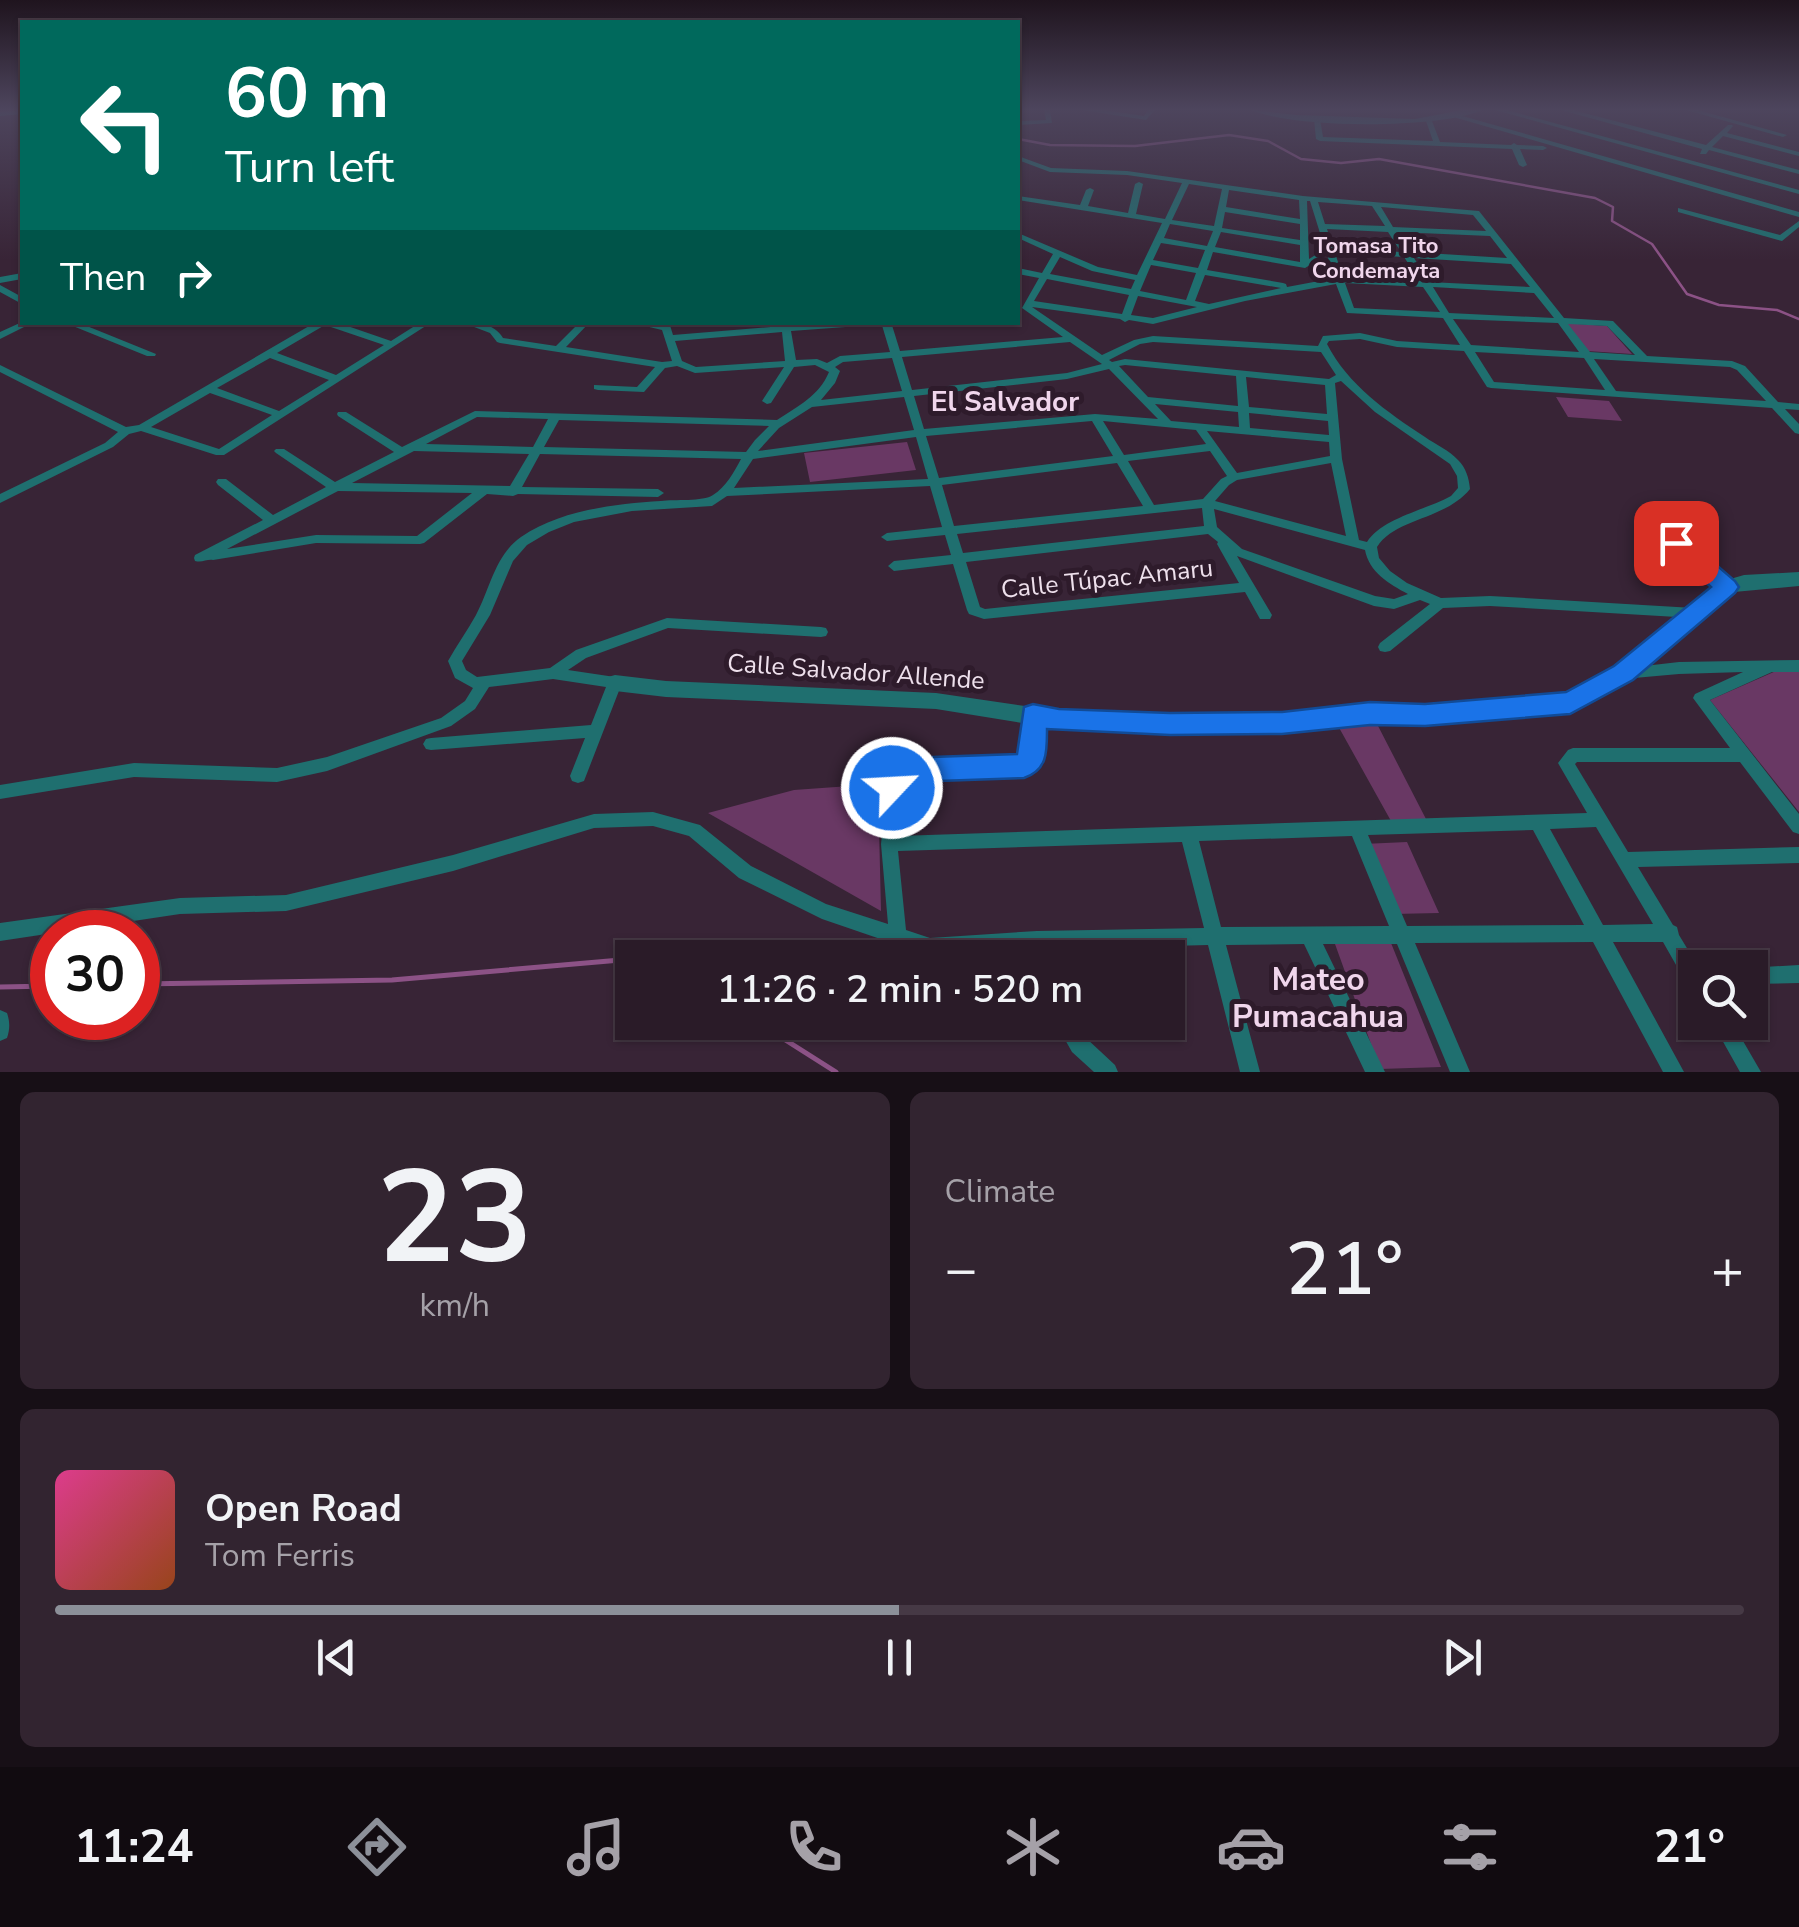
<!DOCTYPE html>
<html lang="en">
<head>
<meta charset="utf-8">
<style>
	:root { --surface:#2a1b28; --page:#322430; --text:#f1f3f6; --muted:#a5a1a8; --line:#463945; --accent:#8c9099 }
	body { margin:0; font-family:"Nunito Sans",sans-serif; background:var(--page); color:var(--text); height:100vh; display:flex; flex-direction:column; font-size:38px; white-space:nowrap }
	* { box-sizing:border-box; margin:0 }
	p { font-size:32px; color:var(--muted) }
	.icon { flex:none; width:55px; height:55px; fill:none; stroke:currentColor; stroke-width:2; stroke-linecap:round; stroke-linejoin:round }
	.map { position:relative; height:1072px; overflow:hidden }
	.panel { display:flex; flex-direction:column; gap:20px; padding:20px; background:#170f16; flex:1 }
	.panel>* { flex:none }
	.top-card { position:absolute; left:20px; top:20px; width:1000px; height:305px; border-radius:0px; box-shadow:0 2px 8px #0004,0 0 0 2px var(--line); background:#00695c; color:#fff; overflow:hidden }
	.fabs { position:absolute; left:1678px; top:950px; display:grid; gap:20px }
	.fabs a { display:grid; place-items:center; width:90px; height:90px; border-radius:0px; background:var(--surface); box-shadow:0 2px 8px #0004,0 0 0 2px var(--line); font-size:50px }
	.speed { position:absolute; left:30px; top:910px; display:flex; gap:20px; font-size:50px; font-weight:700; text-align:center }
	.speed>* { display:grid; place-content:center; width:130px; height:130px; border-radius:50%; background:var(--surface); box-shadow:0 2px 8px #0004,0 0 0 2px var(--line); line-height:1 }
	.speed .limit { border:15px solid #d22; background:#fff; color:#111 }
	.pin { position:absolute; display:grid; place-items:center; width:85px; height:85px; color:#fff; margin:-42px; border-radius:20px; box-shadow:0 5px 15px #0006 }
	.me { position:absolute; width:110px; margin:-55px; rotate:65deg; stroke-linejoin:round; filter:drop-shadow(0 0 8px #0008) }
	.turn { display:flex; align-items:center; gap:35px; height:210px; padding:0 40px; font-size:45px }
	.turn .icon { width:130px; height:130px; stroke-width:2.5 }
	.turn b { display:block; font-size:70px; line-height:85px }
	.then { display:flex; align-items:center; height:95px; padding:0 40px; background:#0003; gap:20px; font-size:38px }
	.big { font-size:75px; font-weight:600; line-height:1.1 }
	.panel .widget { flex:1; display:flex; flex-direction:column; justify-content:center; gap:15px; min-width:0; padding:0 35px; border-radius:15px; background:var(--page) }
	.panel .dial { align-items:center; gap:0 }
	.dial b { font-size:130px; line-height:1 }
	.song { display:flex; align-items:center; gap:30px }
	.cover { width:120px; height:120px; border-radius:15px; background:linear-gradient(135deg,hsl(330 70% 55%),hsl(20 70% 35%)) }
	.played { height:10px; border-radius:5px; background:linear-gradient(90deg,var(--accent) 50%,var(--line) 50%) }
	.keys { display:flex; justify-content:space-around; direction:ltr }
	.heat { display:flex; justify-content:space-between; align-items:center; font-size:55px; direction:ltr }
	.panel .tiles { flex:1; display:grid; gap:20px; grid-template-columns:1fr 1fr }
	.widget:last-child { grid-column:span 2 }
	.trip { position:absolute; left:615px; top:940px; width:570px; height:100px; border-radius:0px; background:var(--surface); box-shadow:0 2px 8px #0004,0 0 0 2px var(--line); font-weight:600; line-height:100px; text-align:center }
	.tabs { display:flex; height:160px; justify-content:space-around; align-items:center; background:#110b10; color:var(--muted) }
	.tabs .icon { width:70px; height:70px }
	.tabs .on { color:var(--accent) }
	.tabs b { font-size:45px; color:var(--text) }
	.map>svg:first-child { display:block }
	.green { fill:#693864 }
	.lines { fill:none; stroke-linecap:round; stroke-linejoin:round }
	.stream-far1 { stroke:#8c5286; stroke-width:2.5 }
	.stream { stroke:#8c5286; stroke-width:5 }
	.minor { fill:#1f6f6f; fill-rule:evenodd }
	.tertiary { fill:#1f6f6f; fill-rule:evenodd }
	.route { fill:#1a73e8; stroke:#114b97; stroke-width:2.5 }
	.labels { text-anchor:middle; dominant-baseline:central; stroke-width:10; stroke-linejoin:round; paint-order:stroke }
	.far-neighbourhood-label { font-size:22px; font-weight:bold; fill:#f0d6ec; stroke:#2e1b2b }
	.street-label { font-size:25px; fill:#eee0ec; stroke:#2e1b2b }
	.neighbourhood-label { font-size:28px; font-weight:bold; fill:#f0d6ec; stroke:#2e1b2b }
	.near-neighbourhood-label { font-size:32px; font-weight:bold; fill:#f0d6ec; stroke:#2e1b2b }
</style>
</head>
<body>
<div class="map">
<svg width="1799" height="1072" viewBox="0 0 1799 1072">
	<rect width="100%" height="100%" fill="#382436"/>
	<path class="green" d="M 1564,323 L 1607,326 L 1632,354 L 1587,351 Z
		M 1556,397 L 1609,401 L 1622,421 L 1568,417 Z
		M 907,442 L 916,470 L 810,482 L 804,453 Z
		M 1776,671 L 1799,671 L 1799,812 L 1710,700 Z
		M 1376,722 L 1426,819 L 1391,821 L 1337,724 Z
		M 878,784 L 881,911 L 708,813 L 794,790 Z
		M 1407,842 L 1439,913 L 1393,914 L 1363,844 Z
		M 1391,943 L 1441,1067 L 1380,1069 L 1335,944 Z"/>
	<g class="lines">
		<path class="stream-far1" d="M 1018,139 L 1050,145 L 1135,146 L 1229,135 L 1268,141 L 1301,159 L 1341,163 L 1379,159 L 1595,198 L 1613,207 L 1612,221 L 1652,244 L 1687,294 L 1719,305 L 1777,310 L 1799,319"/>
		<path class="stream" d="M 649,958 L 653,958
			M 138,984 L 392,980 L 632,959
			M 0,987 L 52,986
			M 757,1022 L 836,1072"/>
		<path class="minor" d="M 22,110 L 22,114 L 0,116 L 0,112 Z
			M 1044,110 L 1050,110 L 1052,123 L 1018,125 L 1018,121 L 1046,120 Z
			M 1082,110 L 1104,110 L 1144,116 L 1148,110 L 1155,110 L 1146,120 Z
			M 1495,110 L 1507,110 L 1799,190 L 1799,194 Z
			M 1561,110 L 1573,110 L 1706,145 L 1728,125 L 1732,125 L 1733,126 L 1727,133 L 1799,152 L 1799,156 L 1723,136 L 1712,147 L 1799,170 L 1799,174 L 1709,150 L 1706,154 L 1700,154 L 1702,149 Z
			M 1686,110 L 1698,110 L 1787,135 L 1783,137 Z
			M 1452,113 L 1799,212 L 1799,217 L 1450,116 L 1449,115 Z
			M 1317,117 L 1320,119 L 1323,137 L 1433,141 L 1426,121 L 1429,119 L 1432,121 L 1440,142 L 1511,145 L 1514,143 L 1517,145 L 1543,146 L 1547,148 L 1543,150 L 1520,149 L 1527,165 L 1523,167 L 1519,165 L 1512,149 L 1320,141 L 1316,139 L 1314,119 Z
			M 1018,156 L 1051,168 L 1127,171 L 1303,196 L 1479,211 L 1564,318 L 1613,321 L 1647,356 L 1732,361 L 1745,366 L 1778,402 L 1799,404 L 1799,410 L 1785,409 L 1799,424 L 1799,434 L 1795,433 L 1772,408 L 1491,388 L 1487,387 L 1464,351 L 1397,347 L 1360,339 L 1329,341 L 1327,344 C 1348,385 1387,412 1425,437 C 1435,444 1450,451 1458,460 C 1466,468 1469,478 1470,489 C 1445,520 1395,518 1377,547 L 1379,558 L 1390,571 L 1407,583 L 1441,598 L 1490,596 L 1694,608 L 1699,609 L 1701,613 L 1699,617 L 1694,618 L 1490,606 L 1443,608 L 1390,651 L 1385,652 L 1380,651 L 1378,647 L 1380,643 L 1430,604 L 1420,600 L 1394,609 L 1374,606 L 1237,556 L 1272,615 L 1270,619 L 1260,619 L 1245,592 L 984,619 L 969,614 L 967,610 L 953,564 L 894,571 L 888,566 L 894,561 L 951,555 L 945,535 L 887,541 L 881,537 L 887,533 L 942,527 L 930,486 L 727,496 L 712,506 L 632,511 L 574,522 L 549,532 L 527,545 L 513,561 L 490,615 L 462,661 L 466,670 L 477,677 L 550,668 L 576,650 L 667,618 L 821,627 L 826,628 L 828,632 L 826,636 L 821,637 L 668,628 L 586,658 L 568,670 L 615,677 L 620,679 L 622,683 L 584,781 L 578,783 L 572,781 L 570,776 L 585,738 L 431,750 L 426,749 L 423,744 L 426,739 L 431,738 L 591,725 L 606,687 L 553,679 L 489,687 L 475,709 L 451,726 L 327,771 L 277,782 L 134,777 L 0,799 L 0,785 L 134,763 L 277,768 L 327,757 L 441,718 L 465,701 L 473,688 L 455,678 L 448,661 C 457,645 467,631 476,615 C 490,589 495,555 521,537 C 560,510 615,504 661,501 C 674,499 703,502 713,495 C 726,487 734,472 741,459 L 540,454 L 522,487 L 658,489 L 664,493 L 658,497 L 518,494 L 513,496 L 487,494 L 424,543 L 420,544 L 316,543 L 213,560 C 207,559 202,563 195,561 L 194,558 L 195,555 L 263,520 L 218,485 L 216,482 L 218,479 L 226,479 L 273,515 L 326,487 L 276,453 L 274,451 L 276,449 L 284,449 L 335,482 L 394,452 L 338,416 L 337,414 L 338,412 L 346,412 L 402,447 L 475,411 L 777,420 C 798,406 819,396 829,372 L 815,365 L 794,367 L 771,403 L 767,404 L 762,401 L 784,367 L 695,373 L 677,366 L 665,368 L 644,392 L 598,390 L 594,389 L 594,385 L 637,387 L 655,367 L 500,343 L 497,342 L 490,333 L 461,322 C 477,322 494,323 503,338 L 556,346 L 580,322 L 590,322 L 566,347 L 662,362 L 672,361 L 662,330 L 628,322 L 669,322 L 673,335 L 830,322 L 877,322 L 873,325 L 791,331 L 796,360 L 817,359 L 827,363 L 840,356 L 890,352 L 881,322 L 891,322 L 900,351 L 1063,337 L 1022,308 L 1039,278 L 1018,274 L 1018,268 L 1042,273 L 1053,254 L 1018,238 L 1018,233 L 1098,267 L 1137,275 L 1162,223 L 1018,200 L 1018,196 L 1080,205 L 1086,190 L 1090,188 L 1094,190 L 1088,206 L 1128,213 L 1135,184 L 1139,182 L 1143,184 L 1136,214 L 1165,219 L 1182,183 L 1127,175 L 1050,172 L 1018,160 ZM 1189,184 L 1222,189 L 1214,226 L 1172,220 ZM 1229,190 L 1299,200 L 1300,219 L 1226,207 ZM 1307,201 L 1310,201 L 1325,249 L 1309,259 ZM 1318,202 L 1372,206 L 1385,226 L 1325,224 ZM 1381,207 L 1473,215 L 1486,231 L 1393,227 ZM 1225,212 L 1300,224 L 1300,240 L 1222,228 ZM 1170,224 L 1213,231 L 1207,246 L 1164,238 ZM 1327,229 L 1388,232 L 1401,252 L 1333,248 ZM 1221,232 L 1300,245 L 1300,262 L 1215,247 ZM 1397,232 L 1490,236 L 1507,258 L 1410,252 ZM 1161,243 L 1205,250 L 1198,268 L 1153,260 ZM 1213,252 L 1305,268 L 1327,255 L 1335,278 L 1287,287 L 1286,284 L 1283,283 L 1207,270 ZM 1335,253 L 1404,257 L 1420,281 L 1343,277 ZM 1060,257 L 1092,271 L 1135,280 L 1131,289 L 1050,274 ZM 1414,258 L 1511,264 L 1530,287 L 1429,282 ZM 1151,265 L 1196,273 L 1186,300 L 1140,291 ZM 1205,275 L 1281,288 L 1209,304 L 1195,301 ZM 1047,279 L 1129,295 L 1122,314 L 1034,301 ZM 1345,283 L 1423,287 L 1440,312 L 1354,308 ZM 1336,284 L 1347,313 L 1443,318 L 1460,345 L 1397,341 L 1360,333 L 1323,336 L 1318,346 L 1153,336 L 1134,340 L 1102,355 L 1032,307 L 1120,319 L 1125,322 L 1129,320 L 1153,324 L 1245,301 ZM 1433,287 L 1534,293 L 1554,318 L 1449,313 ZM 1138,296 L 1197,307 L 1153,318 L 1131,315 ZM 1453,319 L 1558,323 L 1579,352 L 1471,345 ZM 1568,324 L 1607,326 L 1635,355 L 1590,352 ZM 782,332 L 785,361 L 696,367 L 682,361 L 675,341 ZM 1070,342 L 1102,364 L 1067,373 L 912,390 L 902,357 ZM 1153,342 L 1321,352 L 1336,375 L 1329,379 L 1125,359 L 1112,362 L 1109,360 L 1140,344 ZM 1475,352 L 1584,358 L 1605,390 L 1494,382 ZM 892,358 L 902,391 L 821,400 L 835,383 L 840,371 L 835,367 L 843,362 ZM 1594,359 L 1730,367 L 1737,370 L 1766,401 L 1616,391 ZM 1125,365 L 1236,376 L 1238,406 L 1148,397 L 1119,366 ZM 1109,369 L 1158,419 L 1095,414 L 924,429 L 914,396 L 1067,379 ZM 1246,377 L 1325,385 L 1327,414 L 1249,407 ZM 1341,381 L 1375,412 L 1450,464 L 1457,476 L 1458,488 L 1451,496 C 1426,510 1382,518 1367,542 L 1359,540 L 1342,459 L 1335,383 ZM 904,397 L 914,430 L 758,451 L 779,428 L 812,407 ZM 1155,404 L 1238,412 L 1239,427 L 1171,421 ZM 1249,413 L 1328,421 L 1329,435 L 1250,428 ZM 477,417 L 548,419 L 533,447 L 426,444 ZM 559,420 L 769,426 L 755,440 L 746,452 L 544,447 ZM 1092,421 L 1113,456 L 939,478 L 926,436 ZM 1103,421 L 1196,430 L 1206,444 L 1124,455 ZM 1207,431 L 1329,442 L 1330,456 L 1237,473 ZM 916,437 L 928,479 L 734,488 L 753,459 ZM 414,451 L 529,454 L 510,486 L 352,483 ZM 1210,451 L 1227,476 L 1221,479 L 1203,499 L 1154,505 L 1128,461 ZM 1117,463 L 1143,506 L 954,526 L 942,485 ZM 1331,463 L 1346,536 L 1215,501 L 1229,485 L 1237,480 ZM 338,491 L 472,493 L 417,536 L 316,535 L 227,549 ZM 1202,508 L 1204,526 L 963,553 L 957,534 ZM 1214,509 L 1365,550 C 1369,572 1389,584 1408,594 L 1394,599 L 1375,596 L 1242,549 L 1217,527 ZM 1208,534 L 1218,542 L 1217,544 L 1239,583 L 985,609 L 980,607 L 966,562 Z
			M 1678,208 L 1780,235 L 1799,221 L 1799,227 L 1782,241 L 1678,212 Z
			M 22,273 L 22,279 L 0,283 L 0,277 Z
			M 0,285 L 22,297 L 22,304 L 0,292 Z
			M 22,322 L 34,322 L 0,339 L 0,332 Z
			M 63,322 L 77,322 L 156,354 L 155,356 L 147,356 Z
			M 316,322 L 336,322 L 391,341 L 421,322 L 432,322 L 224,455 L 216,455 L 141,431 L 129,434 L 113,447 L 0,503 L 0,494 L 105,443 L 118,432 L 0,372 L 0,365 L 126,427 L 139,425 ZM 325,325 L 384,345 L 336,375 L 277,353 ZM 270,358 L 329,380 L 279,411 L 217,388 ZM 210,393 L 272,415 L 219,449 L 151,427 Z
			M 1676,539 L 1680,540 L 1732,584 L 1734,587 L 1732,590 L 1722,590 L 1672,546 L 1670,543 L 1672,540 Z
			M 1799,660 L 1799,672 L 1772,672 L 1710,700 L 1799,814 L 1799,834 L 1793,832 L 1740,762 L 1577,762 L 1575,764 L 1628,852 L 1799,847 L 1799,863 L 1638,867 L 1673,925 L 1677,927 L 1679,935 L 1699,968 L 1695,968 L 1695,988 L 1688,986 L 1663,942 L 1613,942 L 1684,1072 L 1663,1072 L 1593,942 L 1415,943 L 1470,1072 L 1450,1072 L 1397,944 L 1323,944 L 1385,1072 L 1365,1072 L 1304,944 L 1226,945 L 1260,1072 L 1240,1072 L 1208,945 L 1015,950 L 1020,958 L 995,958 L 988,952 L 930,956 L 822,919 L 739,878 L 689,836 L 653,826 L 594,828 L 453,871 L 286,911 L 180,914 L 0,941 L 0,923 L 180,898 L 286,895 L 453,855 L 594,814 L 653,812 L 700,825 L 751,866 L 826,904 L 888,924 L 881,844 L 888,777 L 898,765 L 904,763 L 1020,759 L 1025,754 L 1026,715 L 1028,711 L 1033,709 L 1038,711 L 1040,715 C 1041,739 1047,759 1024,773 L 907,777 L 904,780 L 898,836 L 1587,813 L 1558,763 L 1568,750 L 1573,748 L 1730,748 L 1693,698 L 1695,694 L 1743,672 L 1679,674 L 1623,679 L 1618,677 L 1616,673 L 1618,669 L 1679,662 ZM 1596,827 L 1653,924 L 1603,925 L 1550,829 ZM 1533,830 L 1584,925 L 1407,926 L 1368,835 ZM 1352,836 L 1389,926 L 1221,927 L 1199,841 ZM 1182,842 L 1204,928 L 1037,931 L 930,938 L 906,930 L 898,851 Z
			M 1799,965 L 1799,983 L 1750,984 L 1750,968 L 1746,968 Z
			M 0,1010 L 7,1013 C 10,1022 10,1029 7,1038 L 0,1041 Z
			M 1055,1022 L 1076,1022 L 1086,1038 L 1115,1065 L 1118,1072 L 1094,1072 L 1072,1052 Z
			M 1712,1022 L 1732,1022 L 1761,1072 L 1740,1072 Z"/>
		<path class="tertiary" d="M 1251,110 L 1296,115 L 1415,119 L 1462,110 L 1483,110 C 1438,129 1296,129 1251,110 Z
			M 1799,572 L 1799,586 L 1734,592 L 1630,679 L 1570,711 L 1425,723 L 1369,721 L 1282,732 L 1170,733 L 1059,729 L 936,709 L 666,697 L 615,691 L 608,689 L 605,683 L 608,677 L 615,675 L 666,681 L 936,693 L 1059,711 L 1170,715 L 1282,714 L 1369,705 L 1425,707 L 1567,695 L 1616,667 L 1720,582 L 1744,575 Z"/>
	</g>
	<linearGradient id="sky" x2="0" y2="1"><stop stop-color="#1f141e"/><stop offset="0.42" stop-color="#4d455d"/><stop offset="1" stop-color="#4d455d" stop-opacity="0"/></linearGradient>
	<rect width="1799" height="260" fill="url(#sky)"/>
	<path class="route" d="M 1676,535 L 1684,537 L 1735,581 L 1739,587 L 1735,593 L 1633,680 L 1570,714 L 1425,726 L 1370,725 L 1282,734 L 1170,735 L 1047,729 C 1047,751 1048,770 1024,778 L 910,782 L 902,797 L 892,801 L 882,797 L 878,788 L 885,769 L 904,758 L 1017,754 L 1024,707 L 1033,704 L 1059,709 L 1170,713 L 1282,712 L 1370,702 L 1425,704 L 1566,692 L 1614,666 L 1711,587 L 1668,548 L 1665,543 L 1668,537 Z"/>
	<g class="labels">
		<g class="far-neighbourhood-label">
			<text x="1376" y="246">Tomasa Tito<tspan x="1376" dy="25">Condemayta</tspan></text>
		</g>
		<g class="street-label">
			<text transform="translate(1107 579) rotate(-6)">Calle Túpac Amaru</text>
			<text transform="translate(856 672) rotate(4)">Calle Salvador Allende</text>
		</g>
		<g class="neighbourhood-label">
			<text x="1005" y="402">El Salvador</text>
		</g>
		<g class="near-neighbourhood-label">
			<text x="1318" y="979">Mateo<tspan x="1318" dy="37">Pumacahua</tspan></text>
		</g>
	</g>
</svg>
<div class="fabs">
<a><svg class="icon" aria-label="search" viewBox="0 0 24 24"><circle cx="10" cy="10" r="6"/><path d="M15 15l6 6"/></svg></a>
</div>
<div class="speed"><div class="limit">30</div></div>
<div class="pin" style="left:1676px;top:543px;background:#d93025"><svg class="icon" aria-label="arrive" viewBox="0 0 24 24"><path d="M6 21V4h12l-3 4 3 4H6"/></svg></div>
<svg class="me" style="left:892px;top:788px" viewBox="-20 -20 40 40"><circle r="17" fill="#1a73e8" stroke="#fff" stroke-width="3"/><path d="M0-11L8 9 0 5-8 9z" fill="#fff"/></svg>
<div class="trip">11:26 · 2 min · 520 m</div>
<div class="top-card">
<div class="turn"><svg class="icon" aria-label="left" viewBox="0 0 24 24"><path d="M17 20v-9H6M10 6l-5 5 5 5"/></svg><div><b>60 m</b>Turn left</div></div>
<div class="then">Then<svg class="icon" aria-label="right" viewBox="0 0 24 24"><path d="M7 20v-9h11M14 6l5 5-5 5"/></svg></div>
</div>
</div>
<section class="panel">
<div class="tiles">
<div class="widget dial"><b>23</b><p>km/h</p></div>
<div class="widget"><p>Climate</p>
<div class="heat"><a>−</a><b class="big">21°</b><a>+</a></div>
</div>
<div class="widget">
<div class="song"><i class="cover"></i><div><b>Open Road</b><p>Tom Ferris</p></div></div>
<div class="played"></div>
<div class="keys"><svg class="icon" aria-label="previous" viewBox="0 0 24 24"><path d="M18 5L8 12l10 7zM5 5v14"/></svg><svg class="icon" aria-label="pause" viewBox="0 0 24 24"><path d="M8 5v14M16 5v14"/></svg><svg class="icon" aria-label="next" viewBox="0 0 24 24"><path d="M6 5l10 7-10 7zM19 5v14"/></svg></div>
</div>
</div>
</section>
<nav class="tabs">
<b>11:24</b>
<svg class="icon on" aria-label="directions" viewBox="0 0 24 24"><path d="M12 3l9 9-9 9-9-9zM9 14v-3h6M13 9l2 2-2 2"/></svg>
<svg class="icon" aria-label="music" viewBox="0 0 24 24"><path d="M9 18V5l10-2v13"/><circle cx="6" cy="18" r="3"/><circle cx="16" cy="16" r="3"/></svg>
<svg class="icon" aria-label="phone" viewBox="0 0 24 24"><path d="M5 4h4l2 5-3 2q2 4 5 5l2-3 5 2v4C11 20 4 13 5 4z"/></svg>
<svg class="icon" aria-label="climate" viewBox="0 0 24 24"><path d="M12 3v18M4 7l16 10M4 17L20 7"/></svg>
<svg class="icon" aria-label="car" viewBox="0 0 24 24"><path d="M5 17H2v-5l4-1 3-4h7l3 4 3 1v5h-3M9 17h6M6 11h13"/><circle cx="7" cy="17" r="2"/><circle cx="17" cy="17" r="2"/></svg>
<svg class="icon" aria-label="filters" viewBox="0 0 24 24"><path d="M4 7h16M4 17h16"/><circle cx="9" cy="7" r="2"/><circle cx="15" cy="17" r="2"/></svg>
<b>21°</b>
</nav>
</body>
</html>
